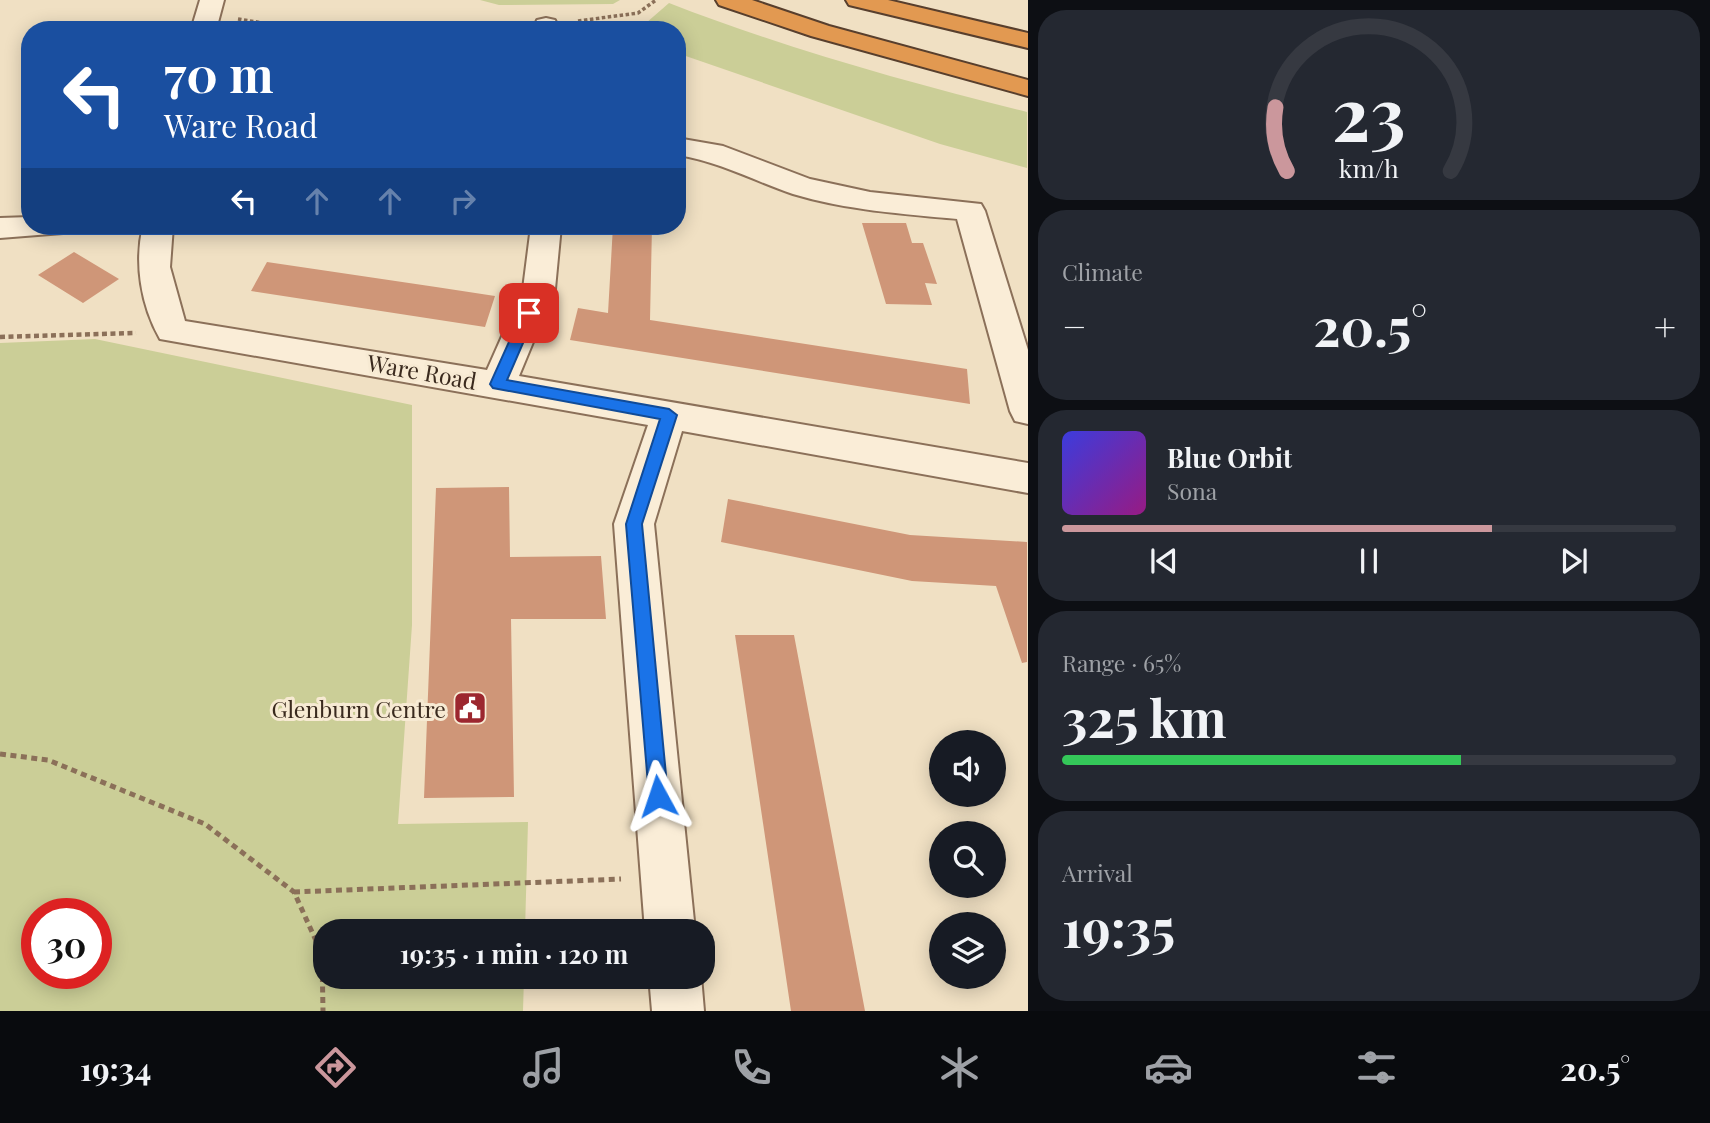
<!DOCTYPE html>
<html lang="en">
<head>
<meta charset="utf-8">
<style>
	:root { --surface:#171b24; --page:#242831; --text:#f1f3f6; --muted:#9ea1a6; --line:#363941; --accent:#cb979c }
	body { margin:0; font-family:"Playfair Display",serif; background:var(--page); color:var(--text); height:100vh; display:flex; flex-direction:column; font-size:26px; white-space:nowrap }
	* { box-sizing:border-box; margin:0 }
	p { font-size:23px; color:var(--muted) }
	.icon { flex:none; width:38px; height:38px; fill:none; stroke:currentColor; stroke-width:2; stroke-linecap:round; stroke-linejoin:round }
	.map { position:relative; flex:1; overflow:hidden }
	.sheet { display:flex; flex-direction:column; gap:10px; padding:10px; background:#0d0f14; width:682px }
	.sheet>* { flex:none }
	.guide { position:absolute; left:21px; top:21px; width:665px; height:214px; border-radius:28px; box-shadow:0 4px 18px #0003; background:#1a4fa0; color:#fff; overflow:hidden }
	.buttons { position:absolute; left:929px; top:730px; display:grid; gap:14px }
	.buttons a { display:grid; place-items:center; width:77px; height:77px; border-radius:50%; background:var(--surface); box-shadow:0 4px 18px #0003; font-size:35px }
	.speed { position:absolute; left:21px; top:898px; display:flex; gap:14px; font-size:35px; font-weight:700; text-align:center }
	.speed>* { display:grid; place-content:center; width:91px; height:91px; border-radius:50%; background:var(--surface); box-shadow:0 4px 18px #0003; line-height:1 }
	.speed .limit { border:10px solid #d22; background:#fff; color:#111 }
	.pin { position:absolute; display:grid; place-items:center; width:60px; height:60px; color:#fff; margin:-30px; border-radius:14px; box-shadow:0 4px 10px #0006 }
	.me { position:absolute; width:77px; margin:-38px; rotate:355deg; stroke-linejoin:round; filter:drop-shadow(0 0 5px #0008) }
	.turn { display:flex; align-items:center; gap:24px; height:147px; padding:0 28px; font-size:32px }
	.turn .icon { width:91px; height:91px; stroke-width:2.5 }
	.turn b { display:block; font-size:49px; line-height:60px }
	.lanes { display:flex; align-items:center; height:66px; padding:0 28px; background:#0003; justify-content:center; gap:35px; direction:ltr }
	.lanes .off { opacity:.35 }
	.big { font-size:52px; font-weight:700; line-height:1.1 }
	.sheet .tile { flex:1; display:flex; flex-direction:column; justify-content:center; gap:10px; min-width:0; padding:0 24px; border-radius:28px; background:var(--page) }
	.sheet .dial { align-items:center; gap:0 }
	.dial svg { height:182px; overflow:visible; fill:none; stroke:var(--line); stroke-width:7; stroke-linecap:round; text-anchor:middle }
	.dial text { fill:var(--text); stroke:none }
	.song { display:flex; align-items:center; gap:21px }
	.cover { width:84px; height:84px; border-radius:10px; background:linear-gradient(135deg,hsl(240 70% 55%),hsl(310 70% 35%)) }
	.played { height:7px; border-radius:4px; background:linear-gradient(90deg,var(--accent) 70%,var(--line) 70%) }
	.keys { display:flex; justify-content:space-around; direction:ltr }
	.heat { display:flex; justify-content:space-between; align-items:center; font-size:38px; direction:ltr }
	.charge { height:10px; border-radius:5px; background:linear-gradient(90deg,#34c759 65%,var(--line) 0) }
	.trip { position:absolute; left:313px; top:919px; width:402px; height:70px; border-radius:28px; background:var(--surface); box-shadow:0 4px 18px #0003; font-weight:700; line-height:70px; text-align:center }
	.dock { display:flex; height:112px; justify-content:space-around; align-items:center; background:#090b0e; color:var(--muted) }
	.dock .icon { width:49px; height:49px }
	.dock .on { color:var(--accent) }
	.dock b { font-size:32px; color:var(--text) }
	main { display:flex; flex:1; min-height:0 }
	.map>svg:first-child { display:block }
	.green { fill:#cbce97; fill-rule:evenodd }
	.building { fill:#cf9678 }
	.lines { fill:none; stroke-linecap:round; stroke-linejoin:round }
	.minor-casing { stroke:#8b7059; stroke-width:4 }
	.highway-casing { stroke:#583f2d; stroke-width:4 }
	.path-far2 { stroke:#8b7059; stroke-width:3.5; stroke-dasharray:3.5 2.5; stroke-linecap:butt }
	.path-far1 { stroke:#8b7059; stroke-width:4.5; stroke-dasharray:5 3.5; stroke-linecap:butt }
	.path { stroke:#8b7059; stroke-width:5; stroke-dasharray:6 4.5; stroke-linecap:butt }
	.minor { fill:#faedd7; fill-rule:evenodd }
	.highway { fill:#e29951; fill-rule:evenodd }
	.route { fill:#1a73e8; stroke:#114b97; stroke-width:2 }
	.labels { text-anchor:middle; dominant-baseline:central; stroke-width:6; stroke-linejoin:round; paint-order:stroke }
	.street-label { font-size:23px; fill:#3a2a1e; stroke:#f7ead3 }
	.poi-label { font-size:23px; fill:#3a2a1e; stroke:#f7ead3; text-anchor:end }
</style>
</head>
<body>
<main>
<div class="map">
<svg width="1028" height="1011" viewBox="0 0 1028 1011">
	<rect width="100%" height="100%" fill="#f0e0c3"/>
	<path class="green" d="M 480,0 L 620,0 L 613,4 L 499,5 Z
		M 669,3 C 782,47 909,83 1027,112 L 1027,168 L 940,144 L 677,53 L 677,30 L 658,30 L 659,25 L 646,23 Z
		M 95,339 L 412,405 L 412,625 L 398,824 L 528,822 L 525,931 L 326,931 L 326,976 L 524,977 L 523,1011 L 0,1011 L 0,343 ZM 37,914 L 96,914 L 96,973 L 37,973 Z"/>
	<path class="building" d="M 862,223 L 906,223 L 912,243 L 923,243 L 937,284 L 925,283 L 932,305 L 886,304 Z
		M 613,226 L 652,226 L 650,320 L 967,369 L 970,404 L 570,340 L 578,308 L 608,313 Z
		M 74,252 L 119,279 L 83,303 L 38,275 Z
		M 267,262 L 436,287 L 495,296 L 485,327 L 251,291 Z
		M 509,487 L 510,557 L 601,556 L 606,619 L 511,619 L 514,797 L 424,798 L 436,488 Z
		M 728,499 L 910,535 L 1027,542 L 1027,662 L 1022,663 L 996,586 L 912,581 L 721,542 Z
		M 735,635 L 794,635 L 865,1011 L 791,1011 Z"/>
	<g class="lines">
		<defs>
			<path id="minor" d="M 200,0 L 224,0 L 216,30 L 191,30 Z
				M 546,18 L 555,20 L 559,30 L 533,30 L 537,20 Z
				M 677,138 L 723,146 L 810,179 L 870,192 L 981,204 L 985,211 L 1028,350 L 1028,424 L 1015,421 L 1010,411 L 957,219 C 903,214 846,210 793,194 C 754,181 719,161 677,155 Z
				M 30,217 L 30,226 L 67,226 L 63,233 L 0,238 L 0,218 Z
				M 143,226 L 173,226 L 170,267 L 185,321 L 487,370 L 523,289 L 531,226 L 561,226 L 555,289 L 519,376 L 1028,463 L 1028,493 L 682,431 L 654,524 L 695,931 L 645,931 L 614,524 L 648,425 L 160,339 C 141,306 134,263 143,226 Z
				M 649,976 L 701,976 L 704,1011 L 652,1011 Z"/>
			<path id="highway" d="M 716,0 L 752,0 L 829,26 L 1028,80 L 1028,96 L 811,36 L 719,5 Z
				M 846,0 L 888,0 L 1028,33 L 1028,48 L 849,5 Z"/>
		</defs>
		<use href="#minor" class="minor-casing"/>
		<use href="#highway" class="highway-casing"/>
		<path class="path-far2" d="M 238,19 L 263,23 L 277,30
			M 578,21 L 638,13 L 656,0"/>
		<path class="path-far1" d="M 0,337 L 136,333"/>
		<path class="path" d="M 0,754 L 48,760 L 205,824 L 294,892 L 322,954 L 323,1011
			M 294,892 L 621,879"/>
		<use href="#minor" class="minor"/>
		<use href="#highway" class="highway"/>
	</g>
	<path class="route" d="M 529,308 L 536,313 L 507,380 L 669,409 L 677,415 L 642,524 L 668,796 L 665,803 L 658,806 L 651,803 L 649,796 L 626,524 L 660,419 L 493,388 L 490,384 L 522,313 Z"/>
	<defs>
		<symbol id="civic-square" viewBox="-11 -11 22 22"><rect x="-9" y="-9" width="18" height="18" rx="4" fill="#9c272f" stroke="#f7ead3"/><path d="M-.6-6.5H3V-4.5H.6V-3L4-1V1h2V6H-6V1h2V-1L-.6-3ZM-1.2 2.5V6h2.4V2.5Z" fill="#fff"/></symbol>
	</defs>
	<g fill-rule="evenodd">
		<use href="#civic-square" x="451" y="689" width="38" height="38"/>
	</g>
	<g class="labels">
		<g class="street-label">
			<text transform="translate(422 371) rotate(10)">Ware Road</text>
		</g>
		<g class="poi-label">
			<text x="446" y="708">Glenburn Centre</text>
		</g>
	</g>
</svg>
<div class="buttons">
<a><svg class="icon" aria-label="sound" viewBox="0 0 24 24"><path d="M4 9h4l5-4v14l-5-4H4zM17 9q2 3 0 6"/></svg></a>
<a><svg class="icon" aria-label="search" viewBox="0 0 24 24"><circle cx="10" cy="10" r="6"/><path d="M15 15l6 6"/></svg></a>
<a><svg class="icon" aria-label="layers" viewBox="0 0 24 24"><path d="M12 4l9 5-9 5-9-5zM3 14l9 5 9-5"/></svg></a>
</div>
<div class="speed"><div class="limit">30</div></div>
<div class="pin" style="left:529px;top:313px;background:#d93025"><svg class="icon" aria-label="arrive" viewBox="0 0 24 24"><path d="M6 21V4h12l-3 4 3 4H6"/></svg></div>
<svg class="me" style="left:658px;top:796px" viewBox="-20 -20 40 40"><path d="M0-17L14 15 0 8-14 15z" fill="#1a73e8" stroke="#fff" stroke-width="4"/></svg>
<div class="trip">19:35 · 1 min · 120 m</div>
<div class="guide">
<div class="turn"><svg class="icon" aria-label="left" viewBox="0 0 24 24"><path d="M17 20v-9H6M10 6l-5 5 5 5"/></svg><div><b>70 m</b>Ware Road</div></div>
<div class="lanes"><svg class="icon" aria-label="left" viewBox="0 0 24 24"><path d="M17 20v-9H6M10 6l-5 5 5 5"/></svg><svg class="icon off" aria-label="ahead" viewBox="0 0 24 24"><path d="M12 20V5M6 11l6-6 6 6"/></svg><svg class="icon off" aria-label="ahead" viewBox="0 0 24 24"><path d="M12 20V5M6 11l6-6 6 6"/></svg><svg class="icon off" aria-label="right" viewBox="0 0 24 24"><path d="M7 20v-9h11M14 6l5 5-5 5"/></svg></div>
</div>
</div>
<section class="sheet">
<div class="tile dial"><svg viewBox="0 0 100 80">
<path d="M14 69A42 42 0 1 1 86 69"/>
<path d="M14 69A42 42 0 0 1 9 41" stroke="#cb979c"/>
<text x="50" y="56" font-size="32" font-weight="700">23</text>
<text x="50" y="72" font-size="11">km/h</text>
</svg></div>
<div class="tile"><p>Climate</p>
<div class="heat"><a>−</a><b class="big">20.5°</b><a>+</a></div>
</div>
<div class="tile">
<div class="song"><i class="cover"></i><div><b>Blue Orbit</b><p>Sona</p></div></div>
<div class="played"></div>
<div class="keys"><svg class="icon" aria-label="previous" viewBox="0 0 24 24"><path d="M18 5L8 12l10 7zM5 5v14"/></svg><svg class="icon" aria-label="pause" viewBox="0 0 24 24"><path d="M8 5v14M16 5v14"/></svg><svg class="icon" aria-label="next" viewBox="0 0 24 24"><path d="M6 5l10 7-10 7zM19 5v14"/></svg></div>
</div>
<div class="tile"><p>Range · 65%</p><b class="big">325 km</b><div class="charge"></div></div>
<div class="tile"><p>Arrival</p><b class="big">19:35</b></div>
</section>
</main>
<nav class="dock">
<b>19:34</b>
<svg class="icon on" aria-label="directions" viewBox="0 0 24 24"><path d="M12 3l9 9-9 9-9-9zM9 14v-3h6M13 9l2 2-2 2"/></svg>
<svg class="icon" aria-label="music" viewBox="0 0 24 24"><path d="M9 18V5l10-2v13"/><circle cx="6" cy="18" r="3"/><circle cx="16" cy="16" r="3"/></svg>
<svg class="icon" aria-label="phone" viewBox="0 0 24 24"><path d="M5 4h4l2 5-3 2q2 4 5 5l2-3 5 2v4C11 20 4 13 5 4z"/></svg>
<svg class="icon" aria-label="climate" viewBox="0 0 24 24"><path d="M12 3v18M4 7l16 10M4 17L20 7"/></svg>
<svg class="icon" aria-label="car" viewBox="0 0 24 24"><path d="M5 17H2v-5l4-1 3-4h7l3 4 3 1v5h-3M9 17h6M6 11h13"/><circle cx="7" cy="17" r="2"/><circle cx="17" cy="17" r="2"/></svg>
<svg class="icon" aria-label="filters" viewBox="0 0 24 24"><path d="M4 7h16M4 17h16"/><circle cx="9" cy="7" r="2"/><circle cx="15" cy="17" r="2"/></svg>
<b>20.5°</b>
</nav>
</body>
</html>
